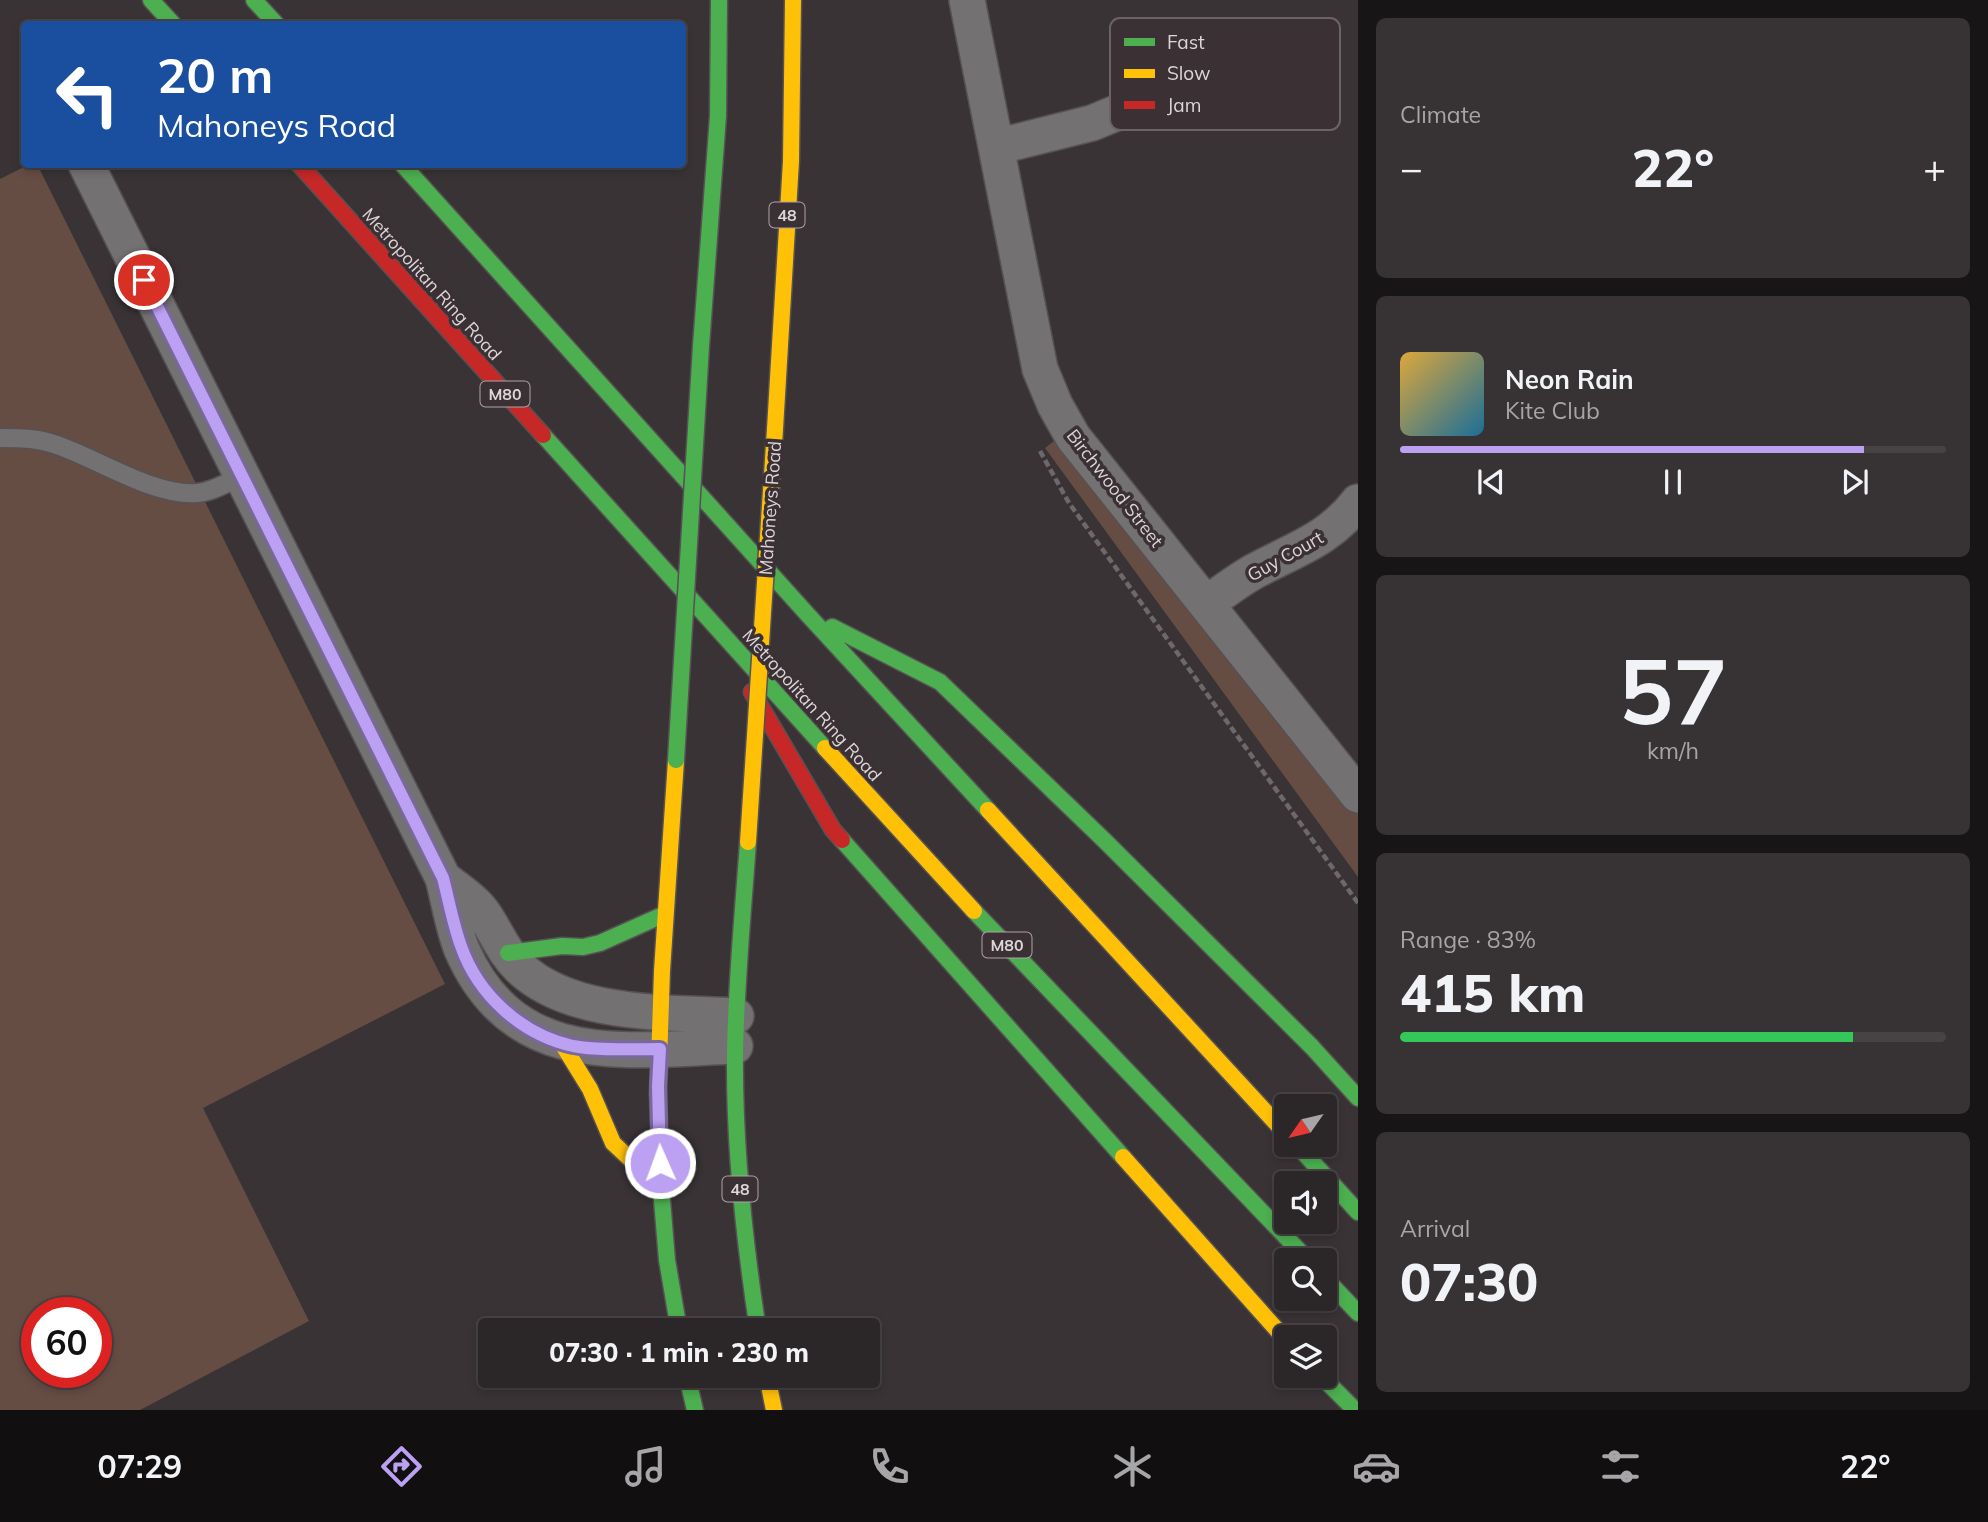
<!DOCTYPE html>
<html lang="en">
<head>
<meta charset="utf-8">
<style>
	:root { --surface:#2b2628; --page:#373234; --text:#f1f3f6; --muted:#a6a5a8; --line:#474345; --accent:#bca0f2 }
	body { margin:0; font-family:Mulish,sans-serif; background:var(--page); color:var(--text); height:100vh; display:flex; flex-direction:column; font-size:26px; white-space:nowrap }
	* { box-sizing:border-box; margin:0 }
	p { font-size:23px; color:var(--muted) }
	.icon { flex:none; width:38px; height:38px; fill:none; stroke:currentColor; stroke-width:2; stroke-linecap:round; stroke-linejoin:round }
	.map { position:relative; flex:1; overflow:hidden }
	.details { display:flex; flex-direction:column; gap:18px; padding:18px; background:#181516; width:630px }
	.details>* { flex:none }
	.hud { position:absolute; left:21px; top:21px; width:665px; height:147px; border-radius:7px; box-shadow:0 4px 10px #0003,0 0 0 2px var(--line); background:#1a4fa0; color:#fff; overflow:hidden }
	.needle { width:46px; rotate:236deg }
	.controls { position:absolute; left:1274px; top:1094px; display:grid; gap:14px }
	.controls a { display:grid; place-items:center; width:63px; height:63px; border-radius:7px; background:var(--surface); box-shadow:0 4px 10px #0003,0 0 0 2px var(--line); font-size:35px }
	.speed { position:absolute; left:21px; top:1297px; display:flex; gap:14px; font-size:35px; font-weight:700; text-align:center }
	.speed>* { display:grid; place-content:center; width:91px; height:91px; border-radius:50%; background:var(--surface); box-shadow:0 4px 10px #0003,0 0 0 2px var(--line); line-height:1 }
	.speed .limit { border:10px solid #d22; background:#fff; color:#111 }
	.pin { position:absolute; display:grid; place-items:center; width:60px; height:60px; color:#fff; margin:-30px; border:4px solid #fff; border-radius:50%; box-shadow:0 2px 7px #0007 }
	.me { position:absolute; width:77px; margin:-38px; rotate:358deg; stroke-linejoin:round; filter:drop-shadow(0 0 5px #0008) }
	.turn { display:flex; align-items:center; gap:24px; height:147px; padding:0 21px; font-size:32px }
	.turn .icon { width:91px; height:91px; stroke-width:2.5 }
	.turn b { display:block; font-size:49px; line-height:60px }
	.big { font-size:52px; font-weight:800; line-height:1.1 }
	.details .card { flex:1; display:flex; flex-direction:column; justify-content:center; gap:10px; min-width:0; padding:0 24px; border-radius:10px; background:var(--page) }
	.details .dial { align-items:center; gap:0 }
	.dial b { font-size:91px; line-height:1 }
	.song { display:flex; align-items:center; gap:21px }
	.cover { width:84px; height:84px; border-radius:10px; background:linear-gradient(135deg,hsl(40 70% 55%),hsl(200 70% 35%)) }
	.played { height:7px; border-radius:4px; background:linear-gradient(90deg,var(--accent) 85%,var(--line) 85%) }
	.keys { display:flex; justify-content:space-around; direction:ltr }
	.heat { display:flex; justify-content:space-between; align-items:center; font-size:38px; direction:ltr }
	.charge { height:10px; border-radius:5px; background:linear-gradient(90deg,#34c759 83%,var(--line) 0) }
	.trip { position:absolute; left:478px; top:1318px; width:402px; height:70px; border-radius:7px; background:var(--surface); box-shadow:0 4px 10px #0003,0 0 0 2px var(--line); font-weight:800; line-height:70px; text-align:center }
	.tab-bar { display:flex; height:112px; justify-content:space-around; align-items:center; background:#110f10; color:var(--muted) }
	.tab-bar .icon { width:49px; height:49px }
	.tab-bar .active { color:var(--accent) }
	.tab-bar b { font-size:32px; color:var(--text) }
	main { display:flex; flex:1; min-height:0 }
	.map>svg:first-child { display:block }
	.green { fill:#664d44; fill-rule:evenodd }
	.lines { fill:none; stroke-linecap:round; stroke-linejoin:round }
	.lane-casing { stroke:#565153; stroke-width:21 }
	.street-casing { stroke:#565153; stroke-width:38 }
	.fast-casing { stroke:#565153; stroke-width:19 }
	.slow-casing { stroke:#565153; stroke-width:19 }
	.jam-casing { stroke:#565153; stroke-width:19 }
	.path { stroke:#6d696b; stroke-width:4.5; stroke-dasharray:7 3.5; stroke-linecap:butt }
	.lane { stroke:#747172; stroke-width:18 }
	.street { stroke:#747172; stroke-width:35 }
	.fast { stroke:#4caf50; stroke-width:16 }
	.slow { stroke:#ffc107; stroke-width:16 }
	.jam { stroke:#c62828; stroke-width:16 }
	.fast-bridge-casing { stroke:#565153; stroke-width:19; stroke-linecap:butt }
	.slow-bridge-casing { stroke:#565153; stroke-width:19; stroke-linecap:butt }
	.fast-bridge { stroke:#4caf50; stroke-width:16 }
	.slow-bridge { stroke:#ffc107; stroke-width:16 }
	.route-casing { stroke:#7a689d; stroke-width:18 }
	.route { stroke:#bca0f2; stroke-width:12 }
	.labels { text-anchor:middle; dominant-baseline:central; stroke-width:7; stroke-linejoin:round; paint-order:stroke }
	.shield { fill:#3b3135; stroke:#aca4a7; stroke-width:2 }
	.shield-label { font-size:16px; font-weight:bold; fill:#dcd6d8 }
	.street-label { font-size:18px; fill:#dcd6d8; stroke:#3b3135 }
	.key { fill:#3b3135; stroke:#6b6366; stroke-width:2 }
	.key-label { font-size:19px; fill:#dcd6d8 }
</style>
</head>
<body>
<main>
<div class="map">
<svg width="1358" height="1410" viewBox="0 0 1358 1410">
	<rect width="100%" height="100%" fill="#393336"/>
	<path class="green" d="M 37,164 L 445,984 L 203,1108 L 309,1321 L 140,1410 L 0,1410 L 0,179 L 28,165 ZM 37,1312 L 96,1312 L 96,1372 L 37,1372 Z
		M 1058,438 L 1358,814 L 1358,877 L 1045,448 Z"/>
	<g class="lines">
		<defs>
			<path id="lane" d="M 0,438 C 18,438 36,438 54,444 C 95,457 154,497 197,493 C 212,492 228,482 242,476"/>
			<path id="street" d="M 967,0 L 1040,369 L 1055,405 L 1073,437 L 1358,795
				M 996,147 L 1092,123 L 1126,109 L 1158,88
				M 86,164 L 443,878 C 449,901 453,928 462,950 C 515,1071 626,1050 735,1046
				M 1207,603 C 1222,593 1237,581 1253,572 C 1293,550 1329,540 1358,502
				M 443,878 C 456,889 474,900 483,913 C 496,931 503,952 519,967 C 571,1017 668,1012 736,1016"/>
			<path id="fast" d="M 151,0 L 173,24
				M 254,0 L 276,24
				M 402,164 L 808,615 L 988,810
				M 701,346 L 718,116 L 719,0
				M 543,435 L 825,748
				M 832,627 L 940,682 L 1105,841 L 1312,1047 L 1358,1098
				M 842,840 L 1123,1157
				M 748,842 C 743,913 736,983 735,1054 C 734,1147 744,1239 758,1330
				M 974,911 L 1308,1260
				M 508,953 L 562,946 L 583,947 L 600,943 L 665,914
				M 658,1094 L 661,1188 L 667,1260 L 679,1330
				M 1296,1144 L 1358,1212
				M 1325,1278 L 1358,1313
				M 687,1376 L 695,1410
				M 1321,1376 L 1355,1410"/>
			<path id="slow" d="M 775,429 L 791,161 L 793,0
				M 825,748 L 974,911
				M 988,810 L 1286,1134
				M 561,1042 L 590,1089 L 613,1143 L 661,1188
				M 658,1094 L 662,971 L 676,760
				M 1123,1157 L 1286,1340
				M 767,1376 L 774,1410"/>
			<path id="jam" d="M 299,164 L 543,435
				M 752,692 L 833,830 L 842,840"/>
		</defs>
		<use href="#lane" class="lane-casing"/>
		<use href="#street" class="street-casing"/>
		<use href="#fast" class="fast-casing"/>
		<use href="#slow" class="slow-casing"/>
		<use href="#jam" class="jam-casing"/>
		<path class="path" d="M 1040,451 L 1069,503 L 1358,903"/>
		<use href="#lane" class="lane"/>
		<use href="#street" class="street"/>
		<use href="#fast" class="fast"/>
		<use href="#slow" class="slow"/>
		<use href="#jam" class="jam"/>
		<defs>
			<path id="fast-bridge" d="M 676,760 L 701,346"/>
			<path id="slow-bridge" d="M 748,842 L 775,429"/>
		</defs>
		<use href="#fast-bridge" class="fast-bridge-casing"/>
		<use href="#slow-bridge" class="slow-bridge-casing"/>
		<use href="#fast-bridge" class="fast-bridge"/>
		<use href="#slow-bridge" class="slow-bridge"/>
	</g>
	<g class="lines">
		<defs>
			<path id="route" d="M 144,280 L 443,878 C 449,901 453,924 461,946 C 478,995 522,1035 573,1046 C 601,1051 631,1049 660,1049 L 658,1086 L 660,1163"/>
		</defs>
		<use href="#route" class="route-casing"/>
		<use href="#route" class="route"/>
	</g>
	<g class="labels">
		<g class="shield">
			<rect x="769.5" y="202.5" width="35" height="25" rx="5"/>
			<rect x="480.5" y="381.5" width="49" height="25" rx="5"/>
			<rect x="982.5" y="932.5" width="49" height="25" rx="5"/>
			<rect x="722.5" y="1176.5" width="35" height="25" rx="5"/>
		</g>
		<g class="shield-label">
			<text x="787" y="215">48</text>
			<text x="505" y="394">M80</text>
			<text x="1007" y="945">M80</text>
			<text x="740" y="1189">48</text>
		</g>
		<g class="street-label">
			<text transform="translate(432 284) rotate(48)">Metropolitan Ring Road</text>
			<text transform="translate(1115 488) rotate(52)">Birchwood Street</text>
			<text transform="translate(770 508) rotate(-86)">Mahoneys Road</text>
			<text transform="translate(1285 556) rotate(-29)">Guy Court</text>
			<text transform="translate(812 705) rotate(48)">Metropolitan Ring Road</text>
		</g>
	</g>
	<rect x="1110" y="18" width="230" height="112" rx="10" class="key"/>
	<rect x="1124" y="38" width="31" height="8" fill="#4caf50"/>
	<rect x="1124" y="69" width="31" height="9" fill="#ffc107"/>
	<rect x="1124" y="101" width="31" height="8" fill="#c62828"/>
	<g class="key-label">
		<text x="1167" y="49">Fast</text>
		<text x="1167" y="80">Slow</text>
		<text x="1167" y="112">Jam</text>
	</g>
</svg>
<div class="controls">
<a><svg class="needle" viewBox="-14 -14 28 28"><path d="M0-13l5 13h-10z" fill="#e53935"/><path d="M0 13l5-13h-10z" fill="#a6a5a8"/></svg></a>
<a><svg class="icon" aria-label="sound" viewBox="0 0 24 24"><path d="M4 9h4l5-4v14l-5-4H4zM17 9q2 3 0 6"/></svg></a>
<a><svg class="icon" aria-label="search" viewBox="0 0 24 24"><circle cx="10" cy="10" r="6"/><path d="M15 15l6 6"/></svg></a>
<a><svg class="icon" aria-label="layers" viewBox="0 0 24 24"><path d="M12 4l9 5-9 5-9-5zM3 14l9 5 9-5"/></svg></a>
</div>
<div class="speed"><div class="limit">60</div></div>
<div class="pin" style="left:144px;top:280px;background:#d93025"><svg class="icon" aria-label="arrive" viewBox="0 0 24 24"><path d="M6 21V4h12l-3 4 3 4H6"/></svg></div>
<svg class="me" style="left:660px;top:1163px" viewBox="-20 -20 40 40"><circle r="17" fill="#bca0f2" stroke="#fff" stroke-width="3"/><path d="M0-11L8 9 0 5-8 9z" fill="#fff"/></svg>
<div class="trip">07:30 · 1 min · 230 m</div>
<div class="hud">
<div class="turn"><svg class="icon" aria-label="left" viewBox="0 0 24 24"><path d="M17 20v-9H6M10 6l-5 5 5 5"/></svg><div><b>20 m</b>Mahoneys Road</div></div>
</div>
</div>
<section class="details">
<div class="card"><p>Climate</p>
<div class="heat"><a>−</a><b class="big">22°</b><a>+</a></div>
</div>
<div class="card">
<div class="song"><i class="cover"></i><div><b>Neon Rain</b><p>Kite Club</p></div></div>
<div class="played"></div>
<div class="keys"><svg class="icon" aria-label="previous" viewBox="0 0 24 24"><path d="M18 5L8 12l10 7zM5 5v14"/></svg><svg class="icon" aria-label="pause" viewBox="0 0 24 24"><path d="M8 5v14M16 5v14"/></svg><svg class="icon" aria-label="next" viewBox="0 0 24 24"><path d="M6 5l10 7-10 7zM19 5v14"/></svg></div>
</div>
<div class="card dial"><b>57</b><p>km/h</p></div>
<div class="card"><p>Range · 83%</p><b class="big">415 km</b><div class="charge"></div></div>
<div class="card"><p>Arrival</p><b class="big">07:30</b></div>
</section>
</main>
<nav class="tab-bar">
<b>07:29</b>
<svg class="icon active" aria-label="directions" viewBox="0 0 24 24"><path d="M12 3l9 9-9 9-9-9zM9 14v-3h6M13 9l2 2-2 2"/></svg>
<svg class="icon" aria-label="music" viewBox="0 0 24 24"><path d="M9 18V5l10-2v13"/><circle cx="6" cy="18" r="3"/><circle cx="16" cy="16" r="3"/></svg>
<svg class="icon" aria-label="phone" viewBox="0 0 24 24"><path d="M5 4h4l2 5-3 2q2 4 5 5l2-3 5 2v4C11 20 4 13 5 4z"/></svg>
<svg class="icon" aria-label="climate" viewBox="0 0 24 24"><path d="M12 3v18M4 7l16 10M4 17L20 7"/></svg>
<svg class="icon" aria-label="car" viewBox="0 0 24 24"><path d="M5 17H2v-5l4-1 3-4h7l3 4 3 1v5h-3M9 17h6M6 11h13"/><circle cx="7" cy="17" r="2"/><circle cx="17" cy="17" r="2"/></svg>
<svg class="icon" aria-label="filters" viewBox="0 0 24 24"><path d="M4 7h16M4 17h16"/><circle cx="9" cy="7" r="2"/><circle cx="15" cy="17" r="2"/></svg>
<b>22°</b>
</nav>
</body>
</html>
